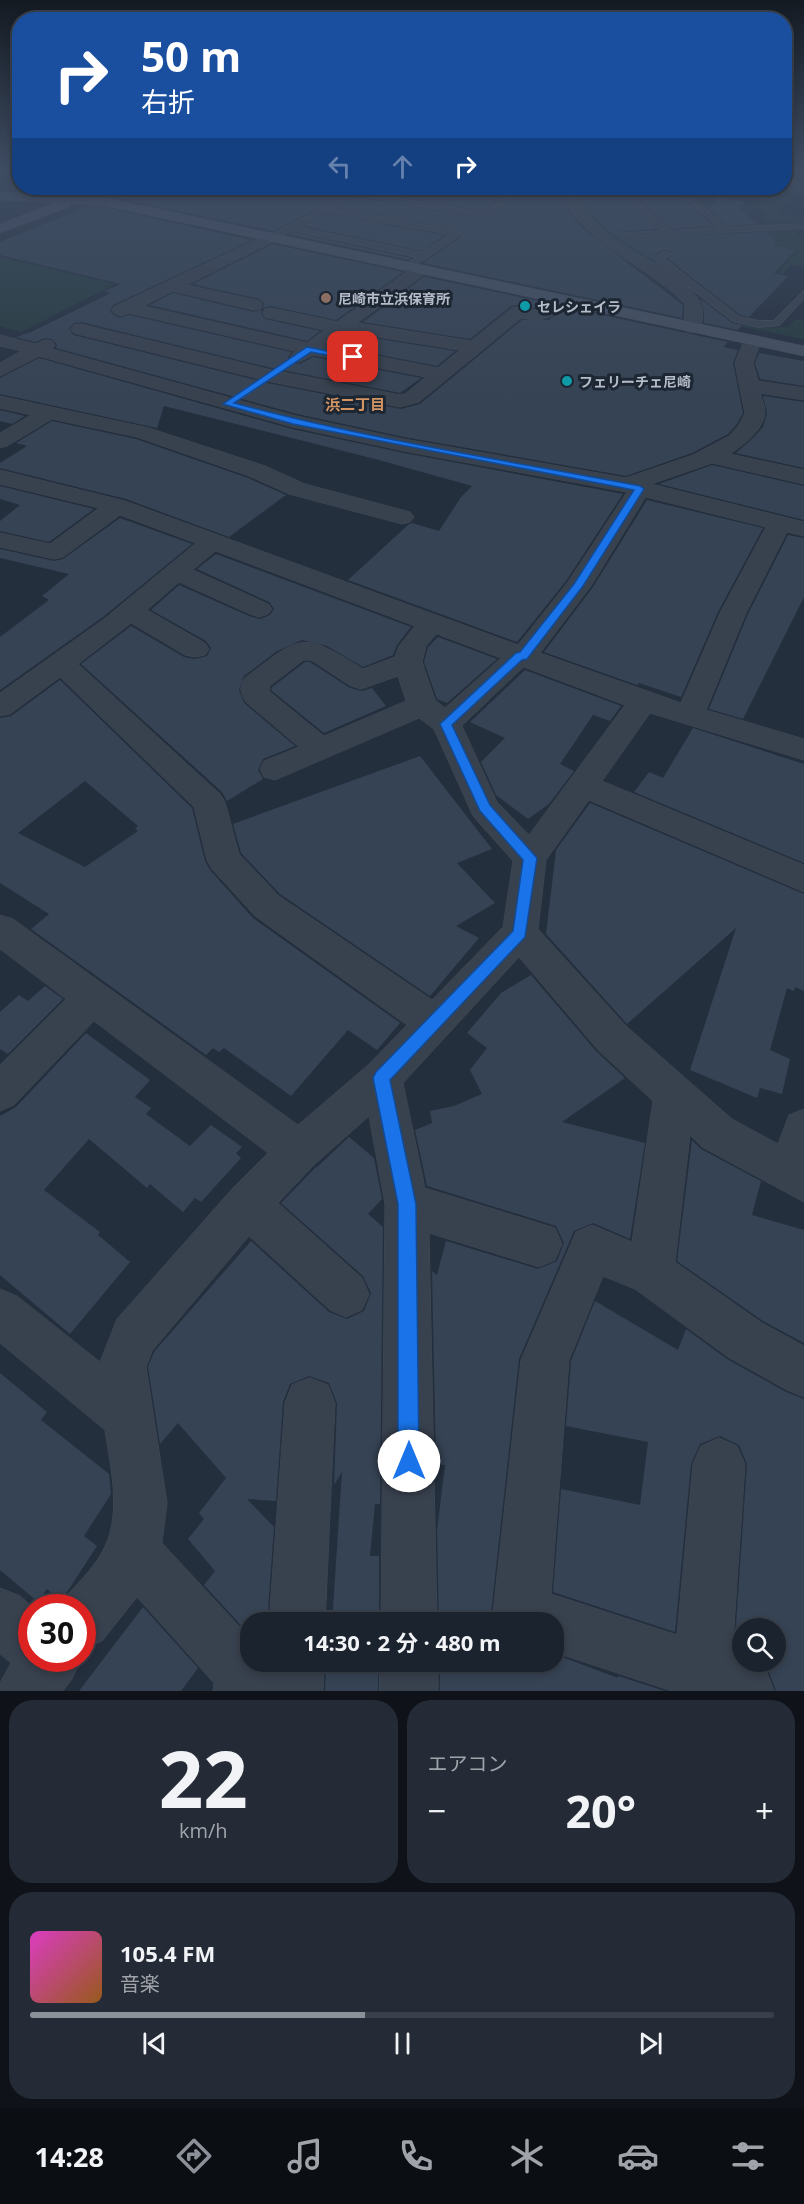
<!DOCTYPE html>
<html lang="ja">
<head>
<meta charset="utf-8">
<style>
	:root { --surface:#1b232e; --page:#242b36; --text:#f1f3f6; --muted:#a0a4aa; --line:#39404a; --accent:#8c9099 }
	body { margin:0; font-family:"Open Sans","Noto Sans JP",sans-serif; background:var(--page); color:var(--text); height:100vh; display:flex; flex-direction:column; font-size:22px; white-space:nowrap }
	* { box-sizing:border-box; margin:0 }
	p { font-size:20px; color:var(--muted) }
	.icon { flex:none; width:33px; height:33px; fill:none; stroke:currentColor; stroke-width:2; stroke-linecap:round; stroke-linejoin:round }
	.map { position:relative; height:1691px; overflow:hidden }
	.details { display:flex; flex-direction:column; gap:9px; padding:9px; background:#0f1319; flex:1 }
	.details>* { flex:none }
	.top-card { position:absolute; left:12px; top:12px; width:780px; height:183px; border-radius:24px; box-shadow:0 3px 9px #0003,0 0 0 2px var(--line); background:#1a4fa0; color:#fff; overflow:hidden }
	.tools { position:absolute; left:732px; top:1618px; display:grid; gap:12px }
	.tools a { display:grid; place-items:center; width:54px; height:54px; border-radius:50%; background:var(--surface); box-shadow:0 3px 9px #0003,0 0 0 2px var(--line); font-size:30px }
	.speed { position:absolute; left:18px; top:1594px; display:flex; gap:12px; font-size:30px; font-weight:700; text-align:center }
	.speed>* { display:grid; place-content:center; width:78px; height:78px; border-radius:50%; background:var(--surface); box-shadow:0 3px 9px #0003,0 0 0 2px var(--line); line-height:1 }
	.speed .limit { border:9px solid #d22; background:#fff; color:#111 }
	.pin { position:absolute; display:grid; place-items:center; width:51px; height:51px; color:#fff; margin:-26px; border-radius:12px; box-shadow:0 3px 9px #0006 }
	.me { position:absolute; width:66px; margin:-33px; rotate:0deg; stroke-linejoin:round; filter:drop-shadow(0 0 4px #0008) }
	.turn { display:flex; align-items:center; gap:21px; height:126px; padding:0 30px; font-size:27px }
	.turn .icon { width:78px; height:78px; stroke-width:2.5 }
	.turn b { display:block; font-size:42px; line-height:51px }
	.lanes { display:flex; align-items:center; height:57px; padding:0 30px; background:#0003; justify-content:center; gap:30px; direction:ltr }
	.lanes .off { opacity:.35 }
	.big { font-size:45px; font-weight:700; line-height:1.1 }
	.details .widget { flex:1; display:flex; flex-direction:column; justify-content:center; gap:9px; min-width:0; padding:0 21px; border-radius:24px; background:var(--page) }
	.details .dial { align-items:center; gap:0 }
	.dial b { font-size:78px; line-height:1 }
	.song { display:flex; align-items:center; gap:18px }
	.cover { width:72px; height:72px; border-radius:9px; background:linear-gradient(135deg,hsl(310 70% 55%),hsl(30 70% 35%)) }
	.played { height:6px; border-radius:3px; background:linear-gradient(90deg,var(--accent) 45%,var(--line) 45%) }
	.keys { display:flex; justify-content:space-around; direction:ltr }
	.heat { display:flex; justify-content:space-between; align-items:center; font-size:33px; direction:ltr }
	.details .tiles { flex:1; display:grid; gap:9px; grid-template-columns:1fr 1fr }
	.widget:last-child { grid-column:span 2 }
	.trip { position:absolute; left:240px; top:1612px; width:324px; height:60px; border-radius:24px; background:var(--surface); box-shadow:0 3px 9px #0003,0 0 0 2px var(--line); font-weight:700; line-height:60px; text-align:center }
	.tab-bar { display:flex; height:96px; justify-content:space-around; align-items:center; background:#0b0e12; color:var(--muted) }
	.tab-bar .icon { width:42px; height:42px }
	.tab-bar .on { color:var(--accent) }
	.tab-bar b { font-size:27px; color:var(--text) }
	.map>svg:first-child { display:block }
	.green { fill:#263c3f }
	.building { fill:#364354; fill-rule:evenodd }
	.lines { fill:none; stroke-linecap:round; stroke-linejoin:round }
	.lane-casing { stroke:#414a57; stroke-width:2 }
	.street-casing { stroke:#414a57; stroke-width:1 }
	.secondary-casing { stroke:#414a57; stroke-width:1 }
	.lane { fill:#38414e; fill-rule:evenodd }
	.street { fill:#38414e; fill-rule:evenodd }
	.secondary { fill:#465061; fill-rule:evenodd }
	.rail-casing { stroke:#5a6575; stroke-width:3 }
	.rail { stroke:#1d2633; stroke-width:2; stroke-dasharray:6; stroke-linecap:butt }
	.route { fill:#1a73e8; stroke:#114b97; stroke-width:1.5 }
	.education-dot { fill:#8d6e63; stroke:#1d2633; stroke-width:2 }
	.culture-dot { fill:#0f9aa8; stroke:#1d2633; stroke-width:2 }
	.labels { text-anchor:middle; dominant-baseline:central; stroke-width:6; stroke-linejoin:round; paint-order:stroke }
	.far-poi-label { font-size:14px; font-weight:bold; fill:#b4bcc9; stroke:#1d2633; text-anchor:start }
	.far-neighbourhood-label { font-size:15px; font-weight:bold; fill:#d59563; stroke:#1d2633 }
</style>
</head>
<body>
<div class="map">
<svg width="804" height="1691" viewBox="0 0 804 1691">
	<rect width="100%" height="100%" fill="#242f3e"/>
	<path class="green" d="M 785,187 L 804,191 L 804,195 L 795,194 L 778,212 L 804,216 L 804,222 L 766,223 L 762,208 L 756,207 L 762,201 L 760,188 Z
		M 569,188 L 576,188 L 625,237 L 791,231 L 804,238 L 804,267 L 791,265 L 783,274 L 778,273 L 797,250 L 775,247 L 780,240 L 753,237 L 668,248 L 665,251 L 658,250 L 649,257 L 683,285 L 595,226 Z
		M 0,257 L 115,284 L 21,332 L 0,326 Z
		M 702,305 L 725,322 L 758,328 L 788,327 L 795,320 L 804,319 L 802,324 L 804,325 L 804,339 L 705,319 Z"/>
	<path class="building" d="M 135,188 L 455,188 L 457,190 L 500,198 L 483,211 L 356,189 L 273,231 L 112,197 Z
		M 480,188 L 555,188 L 568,210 L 582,228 L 683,305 L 682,318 L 423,263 L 461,237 L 462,230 L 339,208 L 357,197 L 485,219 L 517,196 L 515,194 Z
		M 571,188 L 617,188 L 657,229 L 621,231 L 626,239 L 766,232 L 778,242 L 774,246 L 796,250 L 774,273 L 788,276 L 749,317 L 740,315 L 668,259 L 673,254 L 672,252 L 663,250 L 655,255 L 654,261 L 609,232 L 594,216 Z
		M 628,188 L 670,188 L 714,226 L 671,229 Z
		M 717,197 L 745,201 L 740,209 L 757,224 L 728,226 L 709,209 Z
		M 86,207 L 106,208 L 252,240 L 113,305 L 110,312 L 119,318 L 129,315 L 291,352 L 288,357 L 293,363 L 300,364 L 313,357 L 421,378 L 400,393 L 272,368 L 81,322 L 74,323 L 69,328 L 73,335 L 272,384 L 401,409 L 420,404 L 522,320 L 549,320 L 565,307 L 728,342 L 723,347 L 738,350 L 733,363 L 743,413 L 737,424 L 728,434 L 692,453 L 626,476 L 404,437 L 297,414 L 56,348 L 57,344 L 52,339 L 45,338 L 35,342 L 16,337 L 31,332 L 111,293 L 105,291 L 121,284 L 0,255 L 0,242 Z
		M 326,214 L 445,235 L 422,251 L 304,226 Z
		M 291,232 L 411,258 L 409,260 L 288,234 Z
		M 273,244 L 403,272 L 336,320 L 271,306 L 263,308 L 264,304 L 260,299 L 193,284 Z
		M 424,277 L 543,302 L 536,308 L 518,305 L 511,306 L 470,339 L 363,322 Z
		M 173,293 L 253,312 L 262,310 L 261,314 L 265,319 L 320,331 L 307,341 L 150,305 Z
		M 701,299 L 732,323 L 742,325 L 738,330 L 704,323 L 704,311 Z
		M 345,334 L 347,334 L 455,351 L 437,366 L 330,345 Z
		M 759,353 L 804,361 L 804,386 L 760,379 L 755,363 Z
		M 39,358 L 292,429 L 404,453 L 623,494 L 566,581 L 517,642 L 348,580 L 408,525 L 412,523 L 439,531 L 461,497 L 472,486 L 379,460 L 164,406 L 157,428 L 0,394 L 0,378 Z
		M 763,396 L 804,402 L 804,468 L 736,453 L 753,438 L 763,427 L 767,413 Z
		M 0,410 L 25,416 L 12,424 L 0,421 Z
		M 52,421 L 136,439 L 248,478 L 286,495 L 229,537 L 126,499 L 0,468 L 0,463 L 27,446 L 16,443 Z
		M 712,465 L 804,486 L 804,520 L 659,484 Z
		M 0,486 L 94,509 L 49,542 L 0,531 L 0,521 L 20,505 L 0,499 Z
		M 647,500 L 763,528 L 718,612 L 681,697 L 639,683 L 637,685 L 544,652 L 593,587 Z
		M 120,518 L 192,544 L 103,617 L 0,690 L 0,637 L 49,600 L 42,596 L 69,574 L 0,558 L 0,549 L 54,561 L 63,559 Z
		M 788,535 L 804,538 L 804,597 L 743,719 L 709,709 L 748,614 Z
		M 216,554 L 411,627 L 397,645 L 393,655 L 363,667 L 327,646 L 302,640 L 277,651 L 244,676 L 239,690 L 244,703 L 295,746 L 263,759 L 258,770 L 263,779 L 227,801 L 222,792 L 81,664 L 131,626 L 184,657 L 195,659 L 207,656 L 211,648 L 206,641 L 151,610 L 179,585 L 249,616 L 260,619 L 270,615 L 274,609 L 269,602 L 197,569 Z
		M 438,637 L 497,659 L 447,703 L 437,699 L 424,662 L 428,647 Z
		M 305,662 L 310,662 L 350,688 L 362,691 L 372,688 L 386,706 L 324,733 L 272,691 L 271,688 Z
		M 525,670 L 621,706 L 610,721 L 593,715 L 560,764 L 574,771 L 549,804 L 528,819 L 496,795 L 481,762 L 505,738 L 470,722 Z
		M 60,680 L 192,808 L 205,861 L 210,870 L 253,918 L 400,1023 L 377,1050 L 348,1030 L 291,1096 L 224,1048 L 219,1052 L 213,1048 L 206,1055 L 31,929 L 49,914 L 0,883 L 0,718 L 11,716 ZM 85,781 L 138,826 L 135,828 L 138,831 L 85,867 L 18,833 Z
		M 693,728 L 804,764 L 804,863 L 634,792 L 649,772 L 663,778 Z
		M 420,756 L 492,849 L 457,863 L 495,903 L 456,926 L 479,938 L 430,996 L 280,894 L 241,853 L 233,824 Z
		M 590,803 L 804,894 L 804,991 L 795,987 L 794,991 L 787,988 L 770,1050 L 790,1059 L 782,1094 L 760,1088 L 757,1098 L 690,1070 L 736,928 L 627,1024 L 546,934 L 556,850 Z
		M 531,975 L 596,1051 L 625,1078 L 562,1122 L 645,1143 L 630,1239 L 593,1223 L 574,1231 L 519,1359 L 491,1613 L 495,1623 L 439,1623 L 437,1531 L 445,1465 L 436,1464 L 432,1271 L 437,1275 L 446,1241 L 538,1269 L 557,1261 L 564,1243 L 556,1226 L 427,1186 L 415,1130 L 432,1123 L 430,1111 L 454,1106 L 482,1094 L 470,1070 L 487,1048 L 467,1033 L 501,993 Z
		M 45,986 L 63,999 L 8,1054 L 0,1049 L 0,1012 L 19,995 L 28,1001 Z
		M 86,1033 L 150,1080 L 135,1097 L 151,1108 L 146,1114 L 190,1146 L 211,1125 L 242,1147 L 236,1153 L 241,1158 L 201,1202 L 195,1198 L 183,1212 L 150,1184 L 147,1188 L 89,1139 L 44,1190 L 100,1232 L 98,1235 L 130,1262 L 70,1334 L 0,1275 L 0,1116 L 16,1107 Z
		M 349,1137 L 374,1158 L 382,1199 L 368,1214 L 383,1227 L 380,1504 L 375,1504 L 370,1556 L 379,1556 L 379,1623 L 332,1623 L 342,1472 L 334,1485 L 337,1403 L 329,1383 L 309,1376 L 290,1384 L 283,1402 L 276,1501 L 247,1499 L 274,1527 L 267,1623 L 250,1623 L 250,1635 L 204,1585 L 215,1571 L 188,1539 L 204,1519 L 199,1513 L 226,1478 L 178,1423 L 160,1444 L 148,1367 L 154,1352 L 251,1241 L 329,1312 L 347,1319 L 364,1311 L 371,1293 L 363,1276 L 281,1203 L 316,1167 L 317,1167 Z
		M 692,1140 L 701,1149 L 761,1181 L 752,1215 L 804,1230 L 804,1343 L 763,1321 L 677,1261 Z
		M 595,1301 L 678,1350 L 686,1329 L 727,1359 L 786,1392 L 804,1399 L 804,1691 L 776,1691 L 768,1669 L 752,1662 L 776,1662 L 776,1629 L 742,1629 L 742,1658 L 734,1655 L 747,1464 L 739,1445 L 720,1436 L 700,1444 L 691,1464 L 675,1632 L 553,1592 L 561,1489 L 640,1505 L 648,1442 L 566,1426 L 571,1361 Z
		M 0,1373 L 47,1412 L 41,1420 L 109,1474 L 111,1494 L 84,1536 L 97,1546 L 69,1589 L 60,1600 L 47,1589 L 38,1602 L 0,1570 Z
		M 143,1607 L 198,1668 L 181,1691 L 79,1691 Z
		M 554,1654 L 618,1678 L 618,1676 L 665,1691 L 440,1691 L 440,1662 L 554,1662 Z
		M 326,1662 L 378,1662 L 378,1691 L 325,1691 Z"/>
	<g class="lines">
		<defs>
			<path id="lane" d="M 457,188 L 470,188 L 515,196 L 485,217 L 357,195 L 332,209 L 460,231 L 460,235 L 411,268 L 404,266 L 417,257 L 291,230 L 274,239 L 267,237 L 356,191 L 484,213 L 506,197 ZM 326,212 L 451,234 L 422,253 L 297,227 Z
				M 619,188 L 625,188 L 670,231 L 719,228 L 675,188 L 681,188 L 727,228 L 804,224 L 804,228 L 626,237 L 623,233 L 662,231 Z
				M 664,252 L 671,254 L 664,259 L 739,317 L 759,321 L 774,321 L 804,291 L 804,298 L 779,325 L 759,327 L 733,321 L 656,261 L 656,257 Z"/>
			<path id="street" d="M 784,181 L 804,185 L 804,193 L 779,188 L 784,188 Z
				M 557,188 L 569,188 C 581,204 592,221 608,234 C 635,256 680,272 699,300 C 704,307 703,325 699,332 L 687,332 L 684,328 L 685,304 C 640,259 588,250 557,188 Z
				M 271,233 L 276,234 L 278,237 L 276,240 L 186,285 L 260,301 L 262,305 L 260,309 L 254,310 L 173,291 L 143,306 L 307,343 L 325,330 L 265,317 L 263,313 L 265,309 L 271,308 L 337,322 L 415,266 L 427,266 L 429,269 L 427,272 L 357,323 L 471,341 L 512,308 L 518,307 L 537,310 L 555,295 L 561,294 L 569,299 C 554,319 545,322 521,318 L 419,402 L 400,407 L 272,382 L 74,333 L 71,329 L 74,325 L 80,324 L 272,370 L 400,395 L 405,394 L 426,377 L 313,355 L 299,362 L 293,361 L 290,357 L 295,351 L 129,313 L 120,316 L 112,311 L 114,307 ZM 344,332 L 347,332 L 460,350 L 438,368 L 325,346 Z
				M 0,335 L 35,344 L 46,340 L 52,341 L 55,345 L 52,349 L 296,416 L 404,439 L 626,478 L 693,455 L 729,436 L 739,425 L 745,413 L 735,363 L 746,336 L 758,336 L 761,340 L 753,363 L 758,381 L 804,388 L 804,400 L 760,393 C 762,399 765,407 765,413 C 763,431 743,445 730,454 L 804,470 L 804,484 L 712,463 L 651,484 L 804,522 L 804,536 L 787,532 L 746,613 L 706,710 L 804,739 L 804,760 L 650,713 L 602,781 L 804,865 L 804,892 L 589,800 L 546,860 L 538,929 L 626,1026 L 732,1119 L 778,1144 L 789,1115 L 804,1109 L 804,1202 L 702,1147 L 690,1135 L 675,1262 L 762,1323 L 804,1346 L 804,1397 L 787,1390 L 728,1357 L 635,1289 L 603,1276 L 569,1360 L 551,1594 L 677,1635 L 693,1464 L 701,1446 L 719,1438 L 737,1446 L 745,1464 L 732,1656 L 766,1670 L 774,1691 L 672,1691 L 554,1652 L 554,1623 L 497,1623 L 493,1613 L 521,1360 L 576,1232 L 592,1225 L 632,1242 L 653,1101 L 598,1050 L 519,957 L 403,1083 L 425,1188 L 555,1228 L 562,1244 L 555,1260 L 539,1267 L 429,1233 L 437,1623 L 381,1623 L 385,1204 L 369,1116 L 314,1165 L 278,1203 L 362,1278 L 369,1294 L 362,1310 L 346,1317 L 330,1310 L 249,1236 L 152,1351 L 146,1367 L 167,1503 L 162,1543 L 250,1638 L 250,1662 L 324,1662 L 323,1691 L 213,1691 L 214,1683 L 137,1597 L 102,1641 L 82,1649 L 82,1608 L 59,1608 L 62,1601 C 75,1586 91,1571 101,1554 C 123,1517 111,1471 105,1430 L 0,1343 L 0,1289 L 17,1296 L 100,1362 L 117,1319 L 232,1189 L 268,1153 L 94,1021 L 14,1105 L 0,1111 L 0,1065 L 66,999 L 0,949 L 0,915 L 13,919 L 298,1125 L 368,1065 L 407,1025 L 255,916 L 212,869 L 207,860 L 194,807 L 60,677 L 10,714 L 0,716 L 0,693 L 104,619 L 196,543 L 120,515 L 63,557 L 54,559 L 0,547 L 0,533 L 50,544 L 99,508 L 0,484 L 0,470 L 125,501 L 518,645 L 568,582 L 627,492 L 404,451 L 293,427 L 39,356 L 0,376 L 0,363 L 21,351 L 0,346 ZM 646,497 L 766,527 L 720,613 L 681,703 L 540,653 L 591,586 ZM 216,551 L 415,626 L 399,646 L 395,657 L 363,669 C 301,630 301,635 245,678 C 239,686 240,693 246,702 L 299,747 L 264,761 L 260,769 L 264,777 L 275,780 L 419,718 L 434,729 L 473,816 L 513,861 L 503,927 L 432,1000 L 279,896 L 239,854 L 225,802 L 220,794 L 78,664 L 131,623 L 185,655 L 195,657 L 205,655 L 209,649 L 205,643 L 147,610 L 179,582 L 250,614 L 259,617 L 268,614 L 272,609 L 268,604 L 193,570 ZM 437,634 L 501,658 L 445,708 L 435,700 L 422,662 L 426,646 ZM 304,660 L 311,660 L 351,686 L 361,689 L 398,676 L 406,701 L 324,736 L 270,692 L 269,687 ZM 524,667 L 625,705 L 529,835 L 497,802 L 462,726 Z
				M 0,396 L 149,428 L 265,466 L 305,484 L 410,512 L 414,517 L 410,522 L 402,524 L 289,494 L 249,476 L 137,437 L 52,419 L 7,446 L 0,448 L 0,433 L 31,415 L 0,408 Z
				M 310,1378 L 328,1385 L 335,1403 L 325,1623 L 269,1623 L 285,1403 L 292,1385 Z
				M 0,1588 L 20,1596 L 34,1608 L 32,1608 L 32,1659 L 81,1659 L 72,1679 L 63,1691 L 0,1691 L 0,1683 L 11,1663 L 0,1654 Z
				M 380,1662 L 438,1662 L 438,1691 L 380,1691 Z"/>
			<path id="secondary" d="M 0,192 L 106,198 L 804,346 L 804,356 L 106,206 L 71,204 L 69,207 L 0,233 L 0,224 L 54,203 L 0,200 Z"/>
		</defs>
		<use href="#lane" class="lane-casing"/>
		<use href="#street" class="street-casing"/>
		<use href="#secondary" class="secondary-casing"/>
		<use href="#lane" class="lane"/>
		<use href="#street" class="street"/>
		<use href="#secondary" class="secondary"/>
		<defs>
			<path id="rail" d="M 793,171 L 804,173
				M 784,179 L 804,183"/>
		</defs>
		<use href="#rail" class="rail-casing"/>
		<use href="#rail" class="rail"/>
	</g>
	<linearGradient id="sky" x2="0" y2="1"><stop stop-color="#141a22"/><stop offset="0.42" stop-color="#3f4d63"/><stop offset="1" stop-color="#3f4d63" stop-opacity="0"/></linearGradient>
	<rect width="804" height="408" fill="url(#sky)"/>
	<path class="route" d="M 307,347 L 357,357 L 353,360 L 311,352 L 234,403 C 367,439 504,460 640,486 L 644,489 L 583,586 L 527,659 L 522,660 L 452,725 L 490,805 L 537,858 L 525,937 L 390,1080 L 416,1204 L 419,1461 L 416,1468 L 409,1471 L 401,1468 L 398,1461 L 398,1204 L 373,1078 L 376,1072 L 513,931 L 523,860 L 480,811 L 440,724 L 516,653 L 520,652 L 574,584 L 634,490 L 293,424 L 223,404 Z"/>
	<circle class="education-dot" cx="326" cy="298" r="6"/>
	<g class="culture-dot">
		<circle cx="525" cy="306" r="6"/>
		<circle cx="567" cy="381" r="6"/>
	</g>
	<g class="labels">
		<g class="far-poi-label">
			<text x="338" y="298">尼崎市立浜保育所</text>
			<text x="537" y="306">セレシェイラ</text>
			<text x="579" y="381">フェリーチェ尼崎</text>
		</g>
		<g class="far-neighbourhood-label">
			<text x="355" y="404">浜二丁目</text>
		</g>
	</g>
</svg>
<div class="tools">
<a><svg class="icon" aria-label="search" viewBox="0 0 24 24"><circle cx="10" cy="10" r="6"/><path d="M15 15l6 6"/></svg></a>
</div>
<div class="speed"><div class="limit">30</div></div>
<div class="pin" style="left:353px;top:357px;background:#d93025"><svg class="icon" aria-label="arrive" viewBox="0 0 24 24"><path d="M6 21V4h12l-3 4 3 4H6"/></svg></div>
<svg class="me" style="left:409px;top:1461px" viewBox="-20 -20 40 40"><circle r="19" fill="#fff"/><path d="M0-13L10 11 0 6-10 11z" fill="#1a73e8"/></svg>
<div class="trip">14:30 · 2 分 · 480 m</div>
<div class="top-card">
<div class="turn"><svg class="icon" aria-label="right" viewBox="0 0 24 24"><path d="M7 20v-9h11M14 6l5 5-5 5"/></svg><div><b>50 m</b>右折</div></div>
<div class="lanes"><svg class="icon off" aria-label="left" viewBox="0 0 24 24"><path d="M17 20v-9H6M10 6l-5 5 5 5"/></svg><svg class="icon off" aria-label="ahead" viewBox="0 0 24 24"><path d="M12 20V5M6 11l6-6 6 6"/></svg><svg class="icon" aria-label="right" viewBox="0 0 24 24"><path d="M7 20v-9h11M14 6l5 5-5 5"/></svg></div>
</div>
</div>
<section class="details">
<div class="tiles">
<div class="widget dial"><b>22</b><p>km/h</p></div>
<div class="widget"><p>エアコン</p>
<div class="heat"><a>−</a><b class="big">20°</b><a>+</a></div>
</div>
<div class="widget">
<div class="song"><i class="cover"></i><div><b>105.4 FM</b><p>音楽</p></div></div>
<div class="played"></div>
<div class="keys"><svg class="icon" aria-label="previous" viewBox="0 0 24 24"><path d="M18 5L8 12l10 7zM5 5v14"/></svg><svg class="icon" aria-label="pause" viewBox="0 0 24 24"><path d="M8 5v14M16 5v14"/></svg><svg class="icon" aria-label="next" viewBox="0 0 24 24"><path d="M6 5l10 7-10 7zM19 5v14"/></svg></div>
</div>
</div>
</section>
<nav class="tab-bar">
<b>14:28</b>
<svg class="icon on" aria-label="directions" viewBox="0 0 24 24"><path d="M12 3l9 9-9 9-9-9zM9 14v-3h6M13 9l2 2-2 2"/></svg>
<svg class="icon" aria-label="music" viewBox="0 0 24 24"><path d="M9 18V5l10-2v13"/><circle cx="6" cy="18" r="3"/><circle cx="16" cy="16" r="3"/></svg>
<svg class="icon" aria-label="phone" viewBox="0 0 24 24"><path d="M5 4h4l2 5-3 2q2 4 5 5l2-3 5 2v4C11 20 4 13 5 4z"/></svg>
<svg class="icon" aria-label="climate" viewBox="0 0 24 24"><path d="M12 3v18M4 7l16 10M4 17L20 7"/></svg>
<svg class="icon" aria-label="car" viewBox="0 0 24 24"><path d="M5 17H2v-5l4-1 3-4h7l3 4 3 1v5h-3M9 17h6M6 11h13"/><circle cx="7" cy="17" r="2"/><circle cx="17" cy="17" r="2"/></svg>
<svg class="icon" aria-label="filters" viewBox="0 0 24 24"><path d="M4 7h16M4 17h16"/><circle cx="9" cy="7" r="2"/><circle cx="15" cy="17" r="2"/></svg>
</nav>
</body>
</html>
